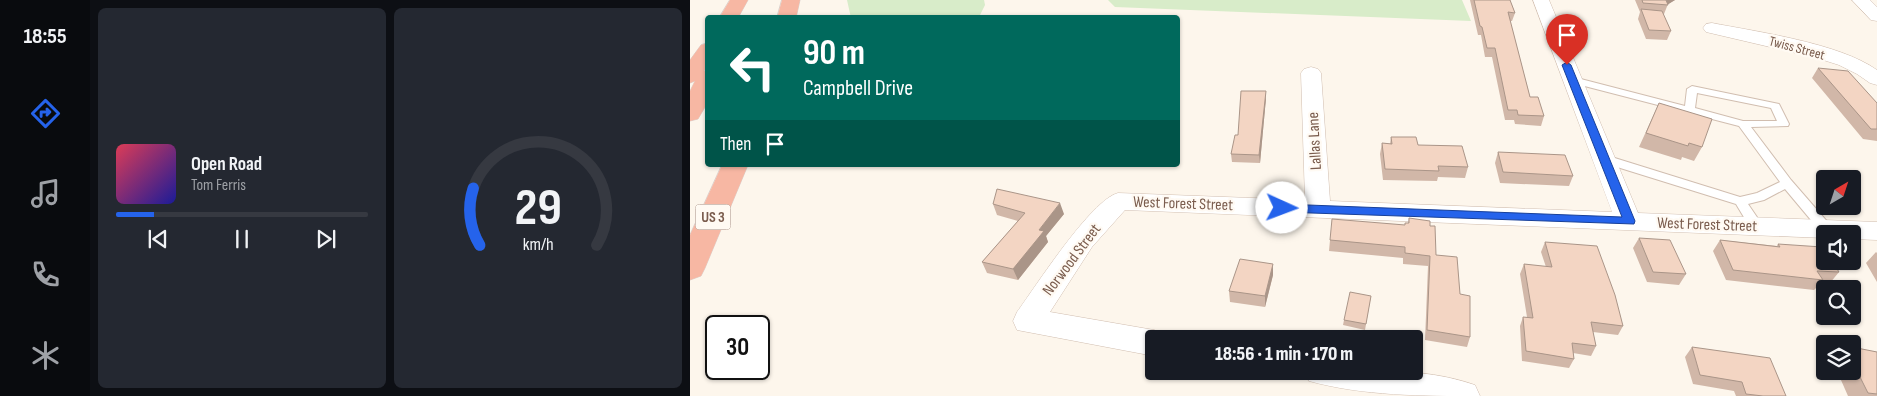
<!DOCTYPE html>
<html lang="en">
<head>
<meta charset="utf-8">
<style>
	:root { --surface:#171b24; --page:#242831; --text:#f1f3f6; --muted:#9ea1a6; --line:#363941; --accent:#2563eb }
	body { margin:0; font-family:"Sofia Sans Condensed",sans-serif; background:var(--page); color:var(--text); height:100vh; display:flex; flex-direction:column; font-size:19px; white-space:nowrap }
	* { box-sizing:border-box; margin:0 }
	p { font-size:16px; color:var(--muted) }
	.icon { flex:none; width:28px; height:28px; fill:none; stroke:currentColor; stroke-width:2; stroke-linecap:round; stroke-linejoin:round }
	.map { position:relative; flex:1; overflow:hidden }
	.sheet { display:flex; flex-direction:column; gap:8px; padding:8px; background:#0d0f14; width:600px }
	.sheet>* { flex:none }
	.banner { position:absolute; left:15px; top:15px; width:475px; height:152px; border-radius:5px; box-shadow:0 1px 4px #0004; background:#00695c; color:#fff; overflow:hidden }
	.needle { width:32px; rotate:39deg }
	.fabs { position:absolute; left:1126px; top:170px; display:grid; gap:10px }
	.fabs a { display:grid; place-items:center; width:45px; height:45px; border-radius:5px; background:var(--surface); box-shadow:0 1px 4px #0004; font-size:25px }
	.speed { position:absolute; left:15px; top:315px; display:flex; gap:10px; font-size:25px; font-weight:700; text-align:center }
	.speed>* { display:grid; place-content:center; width:65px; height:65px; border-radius:50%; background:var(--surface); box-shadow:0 1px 4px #0004; line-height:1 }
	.speed .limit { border:2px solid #111; border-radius:8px; background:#fff; color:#111 }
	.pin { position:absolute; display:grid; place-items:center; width:42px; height:42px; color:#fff; margin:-51px -21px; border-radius:50% 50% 50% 0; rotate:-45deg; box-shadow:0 0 5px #0007 }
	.pin .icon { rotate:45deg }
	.me { position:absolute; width:55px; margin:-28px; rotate:92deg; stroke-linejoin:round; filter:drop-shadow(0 0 4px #0008) }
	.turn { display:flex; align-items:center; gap:18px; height:105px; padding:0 15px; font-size:22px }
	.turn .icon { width:65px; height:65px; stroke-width:2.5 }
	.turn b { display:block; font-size:35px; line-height:42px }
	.then { display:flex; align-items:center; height:48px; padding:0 15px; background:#0003; gap:10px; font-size:19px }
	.sheet .widget { flex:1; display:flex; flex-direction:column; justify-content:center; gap:8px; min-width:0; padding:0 18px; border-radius:8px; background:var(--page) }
	.sheet .dial { align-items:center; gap:0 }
	.dial svg { height:130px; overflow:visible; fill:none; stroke:var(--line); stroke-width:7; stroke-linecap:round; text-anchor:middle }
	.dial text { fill:var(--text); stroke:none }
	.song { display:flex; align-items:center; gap:15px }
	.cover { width:60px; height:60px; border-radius:8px; background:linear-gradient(135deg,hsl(350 70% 55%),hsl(240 70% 35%)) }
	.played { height:5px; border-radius:2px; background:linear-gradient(90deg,var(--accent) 15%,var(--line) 15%) }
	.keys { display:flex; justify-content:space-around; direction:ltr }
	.sheet .tiles { flex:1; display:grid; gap:8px; grid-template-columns:repeat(2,1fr) }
	.trip { position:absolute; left:455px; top:330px; width:278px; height:50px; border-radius:5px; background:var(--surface); box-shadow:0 1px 4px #0004; font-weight:800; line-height:50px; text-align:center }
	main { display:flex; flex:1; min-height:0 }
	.tab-bar { display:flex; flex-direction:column; width:90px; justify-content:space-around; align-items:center; background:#090b0e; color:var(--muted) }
	.tab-bar .icon { width:35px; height:35px }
	.tab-bar .on { color:var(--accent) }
	.tab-bar b { font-size:22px; color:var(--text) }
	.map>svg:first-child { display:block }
	.green { fill:#d8ecc9 }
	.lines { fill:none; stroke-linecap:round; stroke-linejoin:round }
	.lane-casing { stroke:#d1beb0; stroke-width:2 }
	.street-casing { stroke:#d1beb0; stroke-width:1 }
	.highway-casing { stroke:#dad1cd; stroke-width:1 }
	.lane { fill:#fff; fill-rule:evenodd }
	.street { fill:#fff; fill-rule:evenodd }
	.highway { fill:#f7b7a3; fill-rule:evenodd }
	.wall { fill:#d1b7a8 }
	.shaded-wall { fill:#aa9588 }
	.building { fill:#f3d5c3; stroke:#aa9588 }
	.route { fill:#2563eb; stroke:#184099 }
	.labels { text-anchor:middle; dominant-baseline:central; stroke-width:4.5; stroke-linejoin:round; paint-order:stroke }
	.far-street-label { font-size:14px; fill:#7a5c4d; stroke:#fffaf3 }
	.shield { fill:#fffaf3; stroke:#a28b7f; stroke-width:1 }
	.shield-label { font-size:15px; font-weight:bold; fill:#7a5c4d }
	.street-label { font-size:16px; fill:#7a5c4d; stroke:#fffaf3 }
</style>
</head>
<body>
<main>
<nav class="tab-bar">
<b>18:55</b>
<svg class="icon on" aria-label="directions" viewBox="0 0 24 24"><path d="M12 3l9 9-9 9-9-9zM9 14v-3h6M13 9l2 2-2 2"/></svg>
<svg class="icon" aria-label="music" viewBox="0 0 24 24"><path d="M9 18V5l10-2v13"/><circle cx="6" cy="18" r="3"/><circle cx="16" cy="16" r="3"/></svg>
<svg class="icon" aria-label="phone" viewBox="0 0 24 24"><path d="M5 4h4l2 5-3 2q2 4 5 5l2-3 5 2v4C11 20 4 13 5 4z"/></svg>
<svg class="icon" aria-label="climate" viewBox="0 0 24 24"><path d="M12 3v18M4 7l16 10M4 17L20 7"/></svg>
</nav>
<section class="sheet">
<div class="tiles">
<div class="widget">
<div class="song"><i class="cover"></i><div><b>Open Road</b><p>Tom Ferris</p></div></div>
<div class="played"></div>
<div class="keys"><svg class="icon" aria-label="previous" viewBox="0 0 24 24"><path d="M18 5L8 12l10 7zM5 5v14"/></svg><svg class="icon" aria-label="pause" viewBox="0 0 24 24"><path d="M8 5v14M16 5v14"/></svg><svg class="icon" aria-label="next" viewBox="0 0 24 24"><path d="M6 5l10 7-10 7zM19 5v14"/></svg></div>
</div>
<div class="widget dial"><svg viewBox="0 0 100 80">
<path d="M14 69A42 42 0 1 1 86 69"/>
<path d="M14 69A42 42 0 0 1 10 34" stroke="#2563eb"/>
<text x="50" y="56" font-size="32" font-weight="700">29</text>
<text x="50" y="72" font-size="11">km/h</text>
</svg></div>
</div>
</section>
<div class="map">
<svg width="1187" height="396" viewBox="0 0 1187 396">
	<rect width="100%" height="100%" fill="#fdf6ec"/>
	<path class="green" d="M 157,0 L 294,0 L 295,5 L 289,17 L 161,18 Z
		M 418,0 L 772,0 L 781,21 L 425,7 Z"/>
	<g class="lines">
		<defs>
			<path id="lane" d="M 883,77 L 995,106 L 997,89 L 1002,86 L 1089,104 L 1099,124 L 1098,126 L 1061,127 L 1101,180 L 1141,226 L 1143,229 L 1141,232 L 1131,232 L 1095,189 L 1074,200 L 1058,204 L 1073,226 L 1071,229 L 1061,229 L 1046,204 L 911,162 L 909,159 L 911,156 L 915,155 L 1050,197 L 1067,193 L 1090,182 L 1049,126 L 879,82 L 878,80 ZM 1007,93 L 1081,108 L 1087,121 L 1053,121 L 1005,108 Z"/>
			<path id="street" d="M 843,0 L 859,0 L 948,213 L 1187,222 L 1187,240 L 1162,239 L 1162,234 L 1135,234 L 1135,238 L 435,210 L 402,247 L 360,312 L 464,330 L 475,334 L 477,339 L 464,339 L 464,356 L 327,330 L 323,321 L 327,312 C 346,286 401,200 428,193 L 615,200 L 611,73 L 614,69 L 621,67 L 628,69 L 631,73 L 640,201 L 922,212 Z
				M 1162,0 L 1180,0 L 1187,7 L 1187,21 L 1181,20 Z
				M 1022,23 C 1068,32 1149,43 1187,70 L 1187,85 L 1180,83 L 1167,74 L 1149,65 L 1127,58 L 1016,32 L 1013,28 L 1016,24 Z
				M 614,371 C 670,371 731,366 785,385 L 790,396 C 733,396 673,396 619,381 Z"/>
			<path id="highway" d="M 40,0 L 58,0 L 48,18 L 29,18 Z
				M 92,0 L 110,0 L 106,18 L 87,18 Z
				M 18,43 L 18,66 L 14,71 L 18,71 L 18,102 L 8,119 L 0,121 L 0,91 L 5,81 L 0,83 L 0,60 L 11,45 Z
				M 32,165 L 58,165 L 15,268 L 11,276 L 0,280 L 0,235 Z"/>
		</defs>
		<use href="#lane" class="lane-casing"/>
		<use href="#street" class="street-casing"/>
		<use href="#highway" class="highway-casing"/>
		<use href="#lane" class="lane"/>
		<use href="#street" class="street"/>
		<use href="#highway" class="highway"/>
	</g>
	<path class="wall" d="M 780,0 L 820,0 L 825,13 L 822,21 L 820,21 L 840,97 L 854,116 L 851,126 L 825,124 L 824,120 L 815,120 L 802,57 L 795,57 L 791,35 L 788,35 Z
		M 945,0 L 985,0 L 978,4 L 974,14 L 973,14 L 981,31 L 977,40 L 956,39 L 948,19 L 950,12 Z
		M 1128,68 L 1187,103 L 1187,141 L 1173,139 L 1122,78 Z
		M 576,98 L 570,163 L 542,162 L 541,154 L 548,135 Z
		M 969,103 L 1012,147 L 1004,161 L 992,157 L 991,160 L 949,147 Z
		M 701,137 L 728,145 L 778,167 L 775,178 L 748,177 L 747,181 L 693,180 L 690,154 L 692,143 L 700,144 Z
		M 808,152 L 883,176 L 879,186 L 810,183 L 805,163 Z
		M 303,204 L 374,214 L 356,236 L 358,242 L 328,280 L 297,273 L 292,262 L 328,221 L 307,215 Z
		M 719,218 L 740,226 L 746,255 L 770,294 L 780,337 L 777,347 L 735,340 L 738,266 L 713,264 L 713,258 L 639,251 L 640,240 L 715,225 L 718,223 Z
		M 949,238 L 996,274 L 989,285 L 957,282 L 943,248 Z
		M 1030,240 L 1087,246 L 1088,244 L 1149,272 L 1140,283 L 1131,283 L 1124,290 L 1036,280 L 1023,251 Z
		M 855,242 L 933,326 L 928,335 L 903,332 L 906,346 L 901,356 L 883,353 L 884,359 L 879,368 L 832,361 L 830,326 L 833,317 L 837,317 L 830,274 L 834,264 L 856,267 L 851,252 Z
		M 1186,252 L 1187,253 L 1187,282 L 1176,263 Z
		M 583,264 L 583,275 L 575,307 L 540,302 L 539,291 Z
		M 681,296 L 675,330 L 653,325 L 654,320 Z
		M 1002,347 L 1096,396 L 1046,396 L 1044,391 L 1003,384 L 995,357 Z
		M 1162,347 L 1187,352 L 1187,396 L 1158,396 L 1147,371 L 1162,371 Z"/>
	<path class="shaded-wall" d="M 974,0 L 985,0 L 977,5 Z
		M 576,91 L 576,98 L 570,163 L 569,155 Z
		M 370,203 L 374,214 L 356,236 L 358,242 L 328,280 L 323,269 L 349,230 Z
		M 583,264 L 583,275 L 575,307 L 575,296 Z"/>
	<path class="building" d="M 784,0 L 820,0 L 825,13 L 818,12 L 840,97 L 848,97 L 854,116 L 828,115 L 827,110 L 818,110 L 805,48 L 797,48 L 792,27 L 790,26 Z
		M 952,0 L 976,0 L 978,5 L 953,3 Z
		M 951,9 L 972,11 L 981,31 L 959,30 Z
		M 1128,68 L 1158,71 L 1187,103 L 1187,129 L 1181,129 Z
		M 551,91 L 576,91 L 569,155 L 541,154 L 545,135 L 548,135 Z
		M 969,103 L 1022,119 L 1012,147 L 999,143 L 998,146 L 956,133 Z
		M 701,137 L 726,137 L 728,145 L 772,146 L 778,167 L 748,166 L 749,171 L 695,169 L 692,143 L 702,144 Z
		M 808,152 L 875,155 L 883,176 L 813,172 Z
		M 307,189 L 370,203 L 349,230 L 354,231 L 323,269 L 292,262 L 335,213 L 303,204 Z
		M 719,218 L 740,221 L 740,226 L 745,226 L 746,255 L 767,257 L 770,294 L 780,296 L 780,337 L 737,330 L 740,256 L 715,253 L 715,247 L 640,240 L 642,219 L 715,225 L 715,223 L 719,223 Z
		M 949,238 L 980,240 L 996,274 L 963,272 Z
		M 1030,240 L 1090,247 L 1088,244 L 1132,247 L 1135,252 L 1135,261 L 1142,261 L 1149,272 L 1127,271 L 1133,280 L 1043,270 Z
		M 855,242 L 907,246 L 925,295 L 933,326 L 901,322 L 906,346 L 882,343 L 884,359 L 836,351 L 833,317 L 843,318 L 834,264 L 862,267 Z
		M 550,259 L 583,264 L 575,296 L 539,291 Z
		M 660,292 L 681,296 L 676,324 L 654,320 Z
		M 1002,347 L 1080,358 L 1096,396 L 1073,396 L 1056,394 L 1052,382 L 1010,375 Z
		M 1162,347 L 1187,352 L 1187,394 L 1178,393 L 1162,361 Z"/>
	<path class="route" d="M 877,62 L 881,65 L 945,221 L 944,224 L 592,212 L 586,208 L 592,204 L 932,217 L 872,65 Z"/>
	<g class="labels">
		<g class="far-street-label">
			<text transform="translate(1107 48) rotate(15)">Twiss Street</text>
		</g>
		<rect class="shield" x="5.5" y="204.5" width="35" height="25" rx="4"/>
		<g class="shield-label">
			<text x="23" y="217">US 3</text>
		</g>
		<g class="street-label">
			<text transform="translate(625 141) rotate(-93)">Lallas Lane</text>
			<text transform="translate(493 204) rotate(2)">West Forest Street</text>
			<text transform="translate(1017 225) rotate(2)">West Forest Street</text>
			<text transform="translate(382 260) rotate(-53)">Norwood Street</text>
		</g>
	</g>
</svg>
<div class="fabs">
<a><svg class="needle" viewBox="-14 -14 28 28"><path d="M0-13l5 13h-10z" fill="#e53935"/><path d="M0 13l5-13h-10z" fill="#9ea1a6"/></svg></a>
<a><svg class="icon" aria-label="sound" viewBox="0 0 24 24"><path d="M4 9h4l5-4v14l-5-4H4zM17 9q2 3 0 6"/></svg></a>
<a><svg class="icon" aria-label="search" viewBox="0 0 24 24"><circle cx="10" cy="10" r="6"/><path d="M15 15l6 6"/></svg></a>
<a><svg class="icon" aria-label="layers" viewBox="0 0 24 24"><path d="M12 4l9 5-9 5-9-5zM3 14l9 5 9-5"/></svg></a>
</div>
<div class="speed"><div class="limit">30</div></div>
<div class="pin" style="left:877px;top:65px;background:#d93025"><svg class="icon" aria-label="arrive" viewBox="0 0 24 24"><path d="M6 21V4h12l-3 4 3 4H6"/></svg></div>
<svg class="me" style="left:592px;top:208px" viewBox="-20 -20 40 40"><circle r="19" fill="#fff"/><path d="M0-13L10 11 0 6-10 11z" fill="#2563eb"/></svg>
<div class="trip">18:56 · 1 min · 170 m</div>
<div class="banner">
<div class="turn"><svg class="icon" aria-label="left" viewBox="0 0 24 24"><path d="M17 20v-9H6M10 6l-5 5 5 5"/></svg><div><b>90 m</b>Campbell Drive</div></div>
<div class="then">Then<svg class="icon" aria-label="arrive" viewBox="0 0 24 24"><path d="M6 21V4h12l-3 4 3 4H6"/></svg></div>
</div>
</div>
</main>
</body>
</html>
